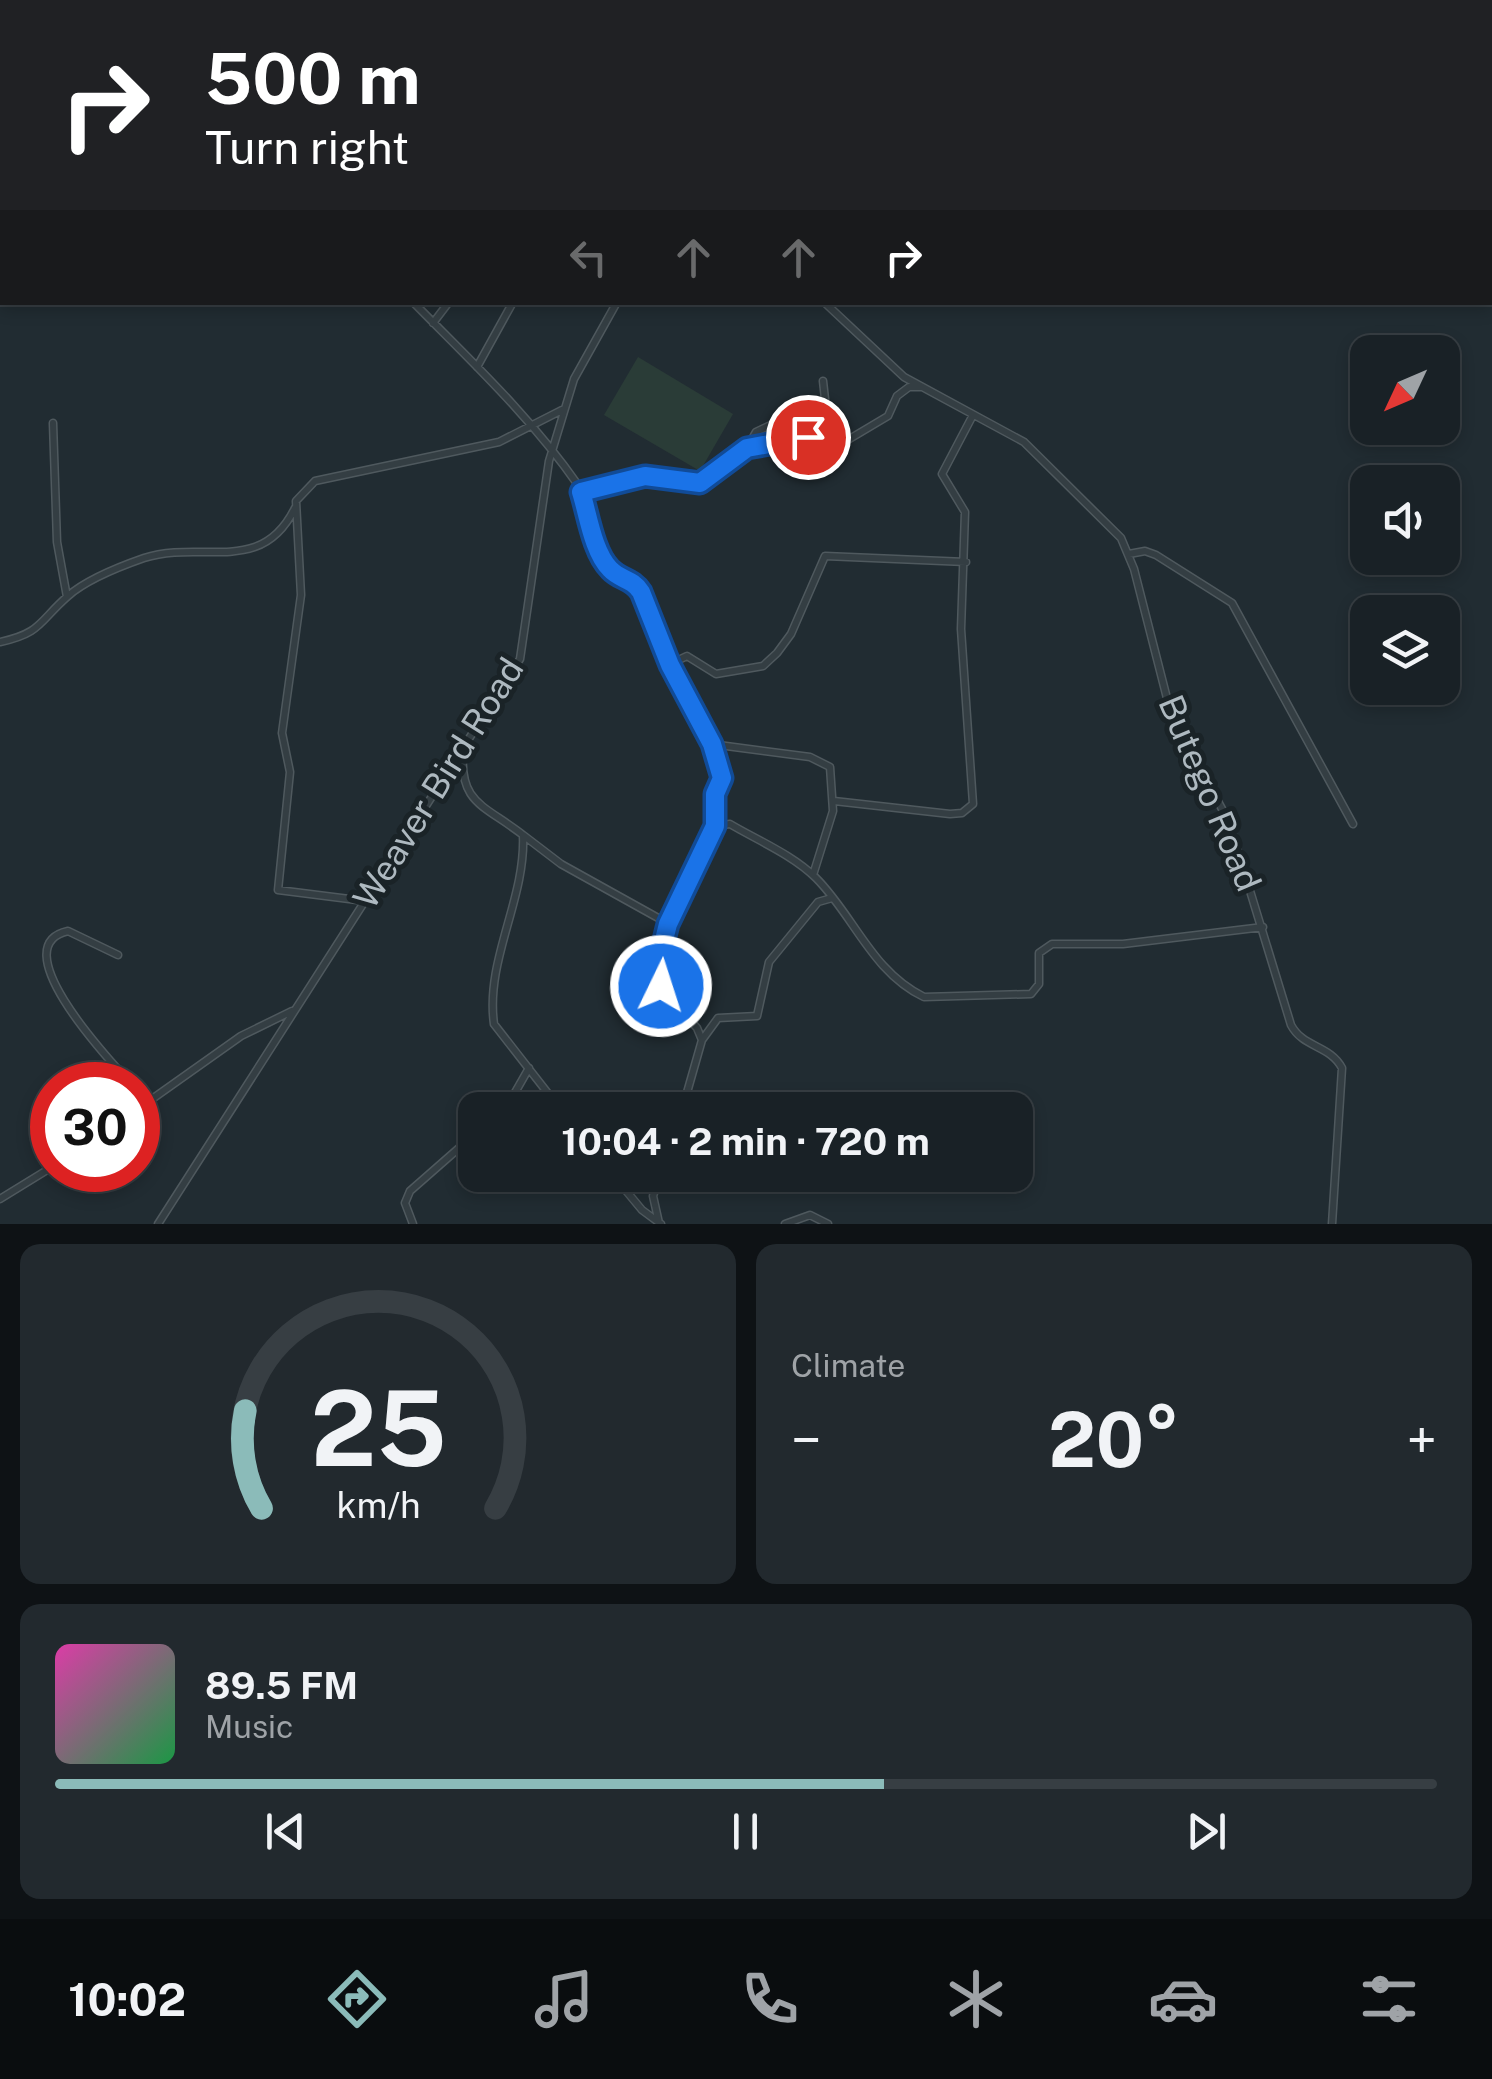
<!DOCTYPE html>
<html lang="en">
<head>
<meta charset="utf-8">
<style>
	:root { --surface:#192126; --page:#22292e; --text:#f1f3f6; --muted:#9fa3a7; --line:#373e43; --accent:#8bbbb9 }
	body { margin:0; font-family:"Public Sans",sans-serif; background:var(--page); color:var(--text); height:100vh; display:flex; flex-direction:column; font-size:38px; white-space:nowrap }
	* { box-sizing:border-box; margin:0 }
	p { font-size:32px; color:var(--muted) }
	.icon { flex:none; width:55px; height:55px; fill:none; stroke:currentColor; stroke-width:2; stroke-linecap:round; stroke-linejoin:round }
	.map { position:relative; height:1224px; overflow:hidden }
	.side { display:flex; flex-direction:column; gap:20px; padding:20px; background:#0e1215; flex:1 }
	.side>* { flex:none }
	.banner { position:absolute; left:0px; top:0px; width:1492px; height:305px; box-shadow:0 5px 15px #0003,0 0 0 2px var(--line); background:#202124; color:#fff; overflow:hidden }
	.needle { width:65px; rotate:226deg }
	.fabs { position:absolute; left:1350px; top:335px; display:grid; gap:20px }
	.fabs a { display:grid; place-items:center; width:110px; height:110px; border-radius:20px; background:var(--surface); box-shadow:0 5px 15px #0003,0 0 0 2px var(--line); font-size:50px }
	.speed { position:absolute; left:30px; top:1062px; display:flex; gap:20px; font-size:50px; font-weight:700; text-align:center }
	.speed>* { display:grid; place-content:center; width:130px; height:130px; border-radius:50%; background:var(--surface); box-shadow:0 5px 15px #0003,0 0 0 2px var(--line); line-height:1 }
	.speed .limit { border:15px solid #d22; background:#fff; color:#111 }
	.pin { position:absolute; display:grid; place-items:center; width:85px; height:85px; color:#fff; margin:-42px; border:5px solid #fff; border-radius:50%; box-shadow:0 2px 10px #0007 }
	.me { position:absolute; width:110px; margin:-55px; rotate:4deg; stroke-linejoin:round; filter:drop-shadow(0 0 8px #0008) }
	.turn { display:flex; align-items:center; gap:35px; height:210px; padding:0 40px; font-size:45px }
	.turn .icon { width:130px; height:130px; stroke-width:2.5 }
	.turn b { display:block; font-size:70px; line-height:85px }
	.lanes { display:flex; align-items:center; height:95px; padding:0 40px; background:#0003; justify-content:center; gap:50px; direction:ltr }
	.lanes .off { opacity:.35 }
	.big { font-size:75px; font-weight:700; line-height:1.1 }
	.side .widget { flex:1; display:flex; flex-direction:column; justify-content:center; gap:15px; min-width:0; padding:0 35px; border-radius:20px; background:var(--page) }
	.side .dial { align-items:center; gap:0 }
	.dial svg { height:260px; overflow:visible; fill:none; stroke:var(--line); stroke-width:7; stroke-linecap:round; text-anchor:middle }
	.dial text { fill:var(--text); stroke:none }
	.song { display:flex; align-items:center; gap:30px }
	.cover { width:120px; height:120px; border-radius:15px; background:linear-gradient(135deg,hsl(320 70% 55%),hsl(140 70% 35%)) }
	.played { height:10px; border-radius:5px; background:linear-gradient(90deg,var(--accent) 60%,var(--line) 60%) }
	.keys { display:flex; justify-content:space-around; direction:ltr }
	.heat { display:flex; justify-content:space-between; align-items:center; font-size:55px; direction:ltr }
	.side .tiles { flex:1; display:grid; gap:20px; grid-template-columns:1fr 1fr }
	.widget:last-child { grid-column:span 2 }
	.trip { position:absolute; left:458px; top:1092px; width:575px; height:100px; border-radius:20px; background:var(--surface); box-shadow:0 5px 15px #0003,0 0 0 2px var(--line); font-weight:700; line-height:100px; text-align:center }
	.tabs { display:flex; height:160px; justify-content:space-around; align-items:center; background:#0a0d0f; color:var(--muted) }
	.tabs .icon { width:70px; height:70px }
	.tabs .selected { color:var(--accent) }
	.tabs b { font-size:45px; color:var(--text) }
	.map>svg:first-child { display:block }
	.grass { fill:#2a3c37 }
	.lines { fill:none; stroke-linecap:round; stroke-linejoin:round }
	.street-casing { stroke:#4f595e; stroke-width:9 }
	.highway-casing { stroke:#3f494d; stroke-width:14 }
	.street { stroke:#343e43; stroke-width:6 }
	.highway { stroke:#685a52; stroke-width:11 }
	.route-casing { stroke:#114b97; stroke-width:25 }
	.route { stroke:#1a73e8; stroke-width:18 }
	.labels { text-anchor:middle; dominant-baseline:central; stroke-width:10; stroke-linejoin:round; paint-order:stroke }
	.street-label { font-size:35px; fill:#aeb9c0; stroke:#1a2327 }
</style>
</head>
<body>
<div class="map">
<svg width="1492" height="1224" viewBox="0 0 1492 1224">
	<rect width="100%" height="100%" fill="#212c32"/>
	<path class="grass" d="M 638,357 L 733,414 L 700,471 L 604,415 Z"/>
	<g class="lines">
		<defs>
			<path id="street" d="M 81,0 L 86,2
				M 400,0 L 403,2
				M 1435,0 L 1436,2
				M 513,2 L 513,0
				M 602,2 L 611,0
				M 1490,180 L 1492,180
				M 0,207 L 2,207
				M 413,302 C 471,361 531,417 578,485 C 593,508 591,542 606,565 C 616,578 632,577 641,593 L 670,665 L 711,744 L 722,777 L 715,794 L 719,811 L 715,826 L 669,924 L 561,864 L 523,835
				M 824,302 L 904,377 L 1024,442 L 1121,538 L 1134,569 L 1171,714 L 1229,822 L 1291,1025 C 1303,1048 1330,1045 1342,1068 L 1332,1224
				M 433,323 L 449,302
				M 477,367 L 513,302
				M 53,423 L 57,542 L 67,597
				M 748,448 L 801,437 L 846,441 L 888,416 L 897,396 L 909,387 L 920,387
				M 581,491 L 645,476 L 704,482 L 747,448 L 756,432 L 825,399 L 823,381
				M 1129,554 L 1145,551 L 1156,555 L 1232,603 L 1353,824
				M 0,642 C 42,633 39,621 68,596 C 86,580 121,566 144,558 C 202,539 261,577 295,508
				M 670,664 L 687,656 L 716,674 L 763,666 L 777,653 L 791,634 L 825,556 L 966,562
				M 711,744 L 810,757 L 830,767 L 833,811 L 813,875
				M 463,749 C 459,804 483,804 523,835 C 526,899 485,960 494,1024 L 561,1110
				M 834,801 L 950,814 L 962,813 L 973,804 L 961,629 L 965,512 L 942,474 L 973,415
				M 715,826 L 730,824 C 757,840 793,855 816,878 C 854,916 872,972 924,997 L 1031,994 L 1039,984 L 1039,953 L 1052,944 L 1123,944 L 1263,927
				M 365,901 L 278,890 L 290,772 L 282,733 L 301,595 L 296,501 L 315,481 L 499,442 L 562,410
				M 669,924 L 658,971 L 661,987 L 697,1028 L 702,1040 L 682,1110
				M 118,955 L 68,931 C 0,946 114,1065 132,1085
				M 702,1040 L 718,1018 L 757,1016 L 769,962 L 818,902 L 832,898
				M 138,1091 L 147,1101
				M 138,1109 L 241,1036 L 292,1011
				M 505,1110 L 529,1068
				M 613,1175 L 642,1210 L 661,1224
				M 0,1199 L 52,1167
				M 659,1223 L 653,1196 L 660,1175
				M 158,1224 L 520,659 L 549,461 L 574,379 L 617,302
				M 413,1224 L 405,1203 L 410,1191 L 475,1134
				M 785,1224 L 810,1215 L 828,1224"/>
			<path id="highway" d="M 918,2 L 930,0
				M 0,9 L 2,10"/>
		</defs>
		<use href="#street" class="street-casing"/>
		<use href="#highway" class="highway-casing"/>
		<use href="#street" class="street"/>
		<use href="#highway" class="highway"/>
	</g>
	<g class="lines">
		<defs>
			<path id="route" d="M 661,986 L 659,960 L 668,924 L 715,826 L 715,794 L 722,778 L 712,744 L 670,665 L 641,592 C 632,578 620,580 610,569 C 593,552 588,514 581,492 L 645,476 L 700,483 L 747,448 L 808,437"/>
		</defs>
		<use href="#route" class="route-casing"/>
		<use href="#route" class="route"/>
	</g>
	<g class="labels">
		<g class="street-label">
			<text transform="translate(438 783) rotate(-58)">Weaver Bird Road</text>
			<text transform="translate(1210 793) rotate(67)">Butego Road</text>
		</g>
	</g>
</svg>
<div class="fabs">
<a><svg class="needle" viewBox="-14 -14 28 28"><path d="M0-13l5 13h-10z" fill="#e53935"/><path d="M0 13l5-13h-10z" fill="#9fa3a7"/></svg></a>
<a><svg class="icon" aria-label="sound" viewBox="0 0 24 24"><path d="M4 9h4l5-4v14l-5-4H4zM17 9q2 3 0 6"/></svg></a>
<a><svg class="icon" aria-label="layers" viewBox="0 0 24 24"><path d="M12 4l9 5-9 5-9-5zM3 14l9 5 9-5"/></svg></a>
</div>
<div class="speed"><div class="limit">30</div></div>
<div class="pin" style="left:808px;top:437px;background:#d93025"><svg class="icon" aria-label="arrive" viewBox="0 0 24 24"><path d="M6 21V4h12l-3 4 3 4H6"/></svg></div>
<svg class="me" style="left:661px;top:986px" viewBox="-20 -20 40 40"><circle r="17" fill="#1a73e8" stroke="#fff" stroke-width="3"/><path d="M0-11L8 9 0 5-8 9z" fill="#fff"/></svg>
<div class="trip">10:04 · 2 min · 720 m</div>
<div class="banner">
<div class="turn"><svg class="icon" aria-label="right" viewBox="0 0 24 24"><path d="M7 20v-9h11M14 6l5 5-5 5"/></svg><div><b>500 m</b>Turn right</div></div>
<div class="lanes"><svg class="icon off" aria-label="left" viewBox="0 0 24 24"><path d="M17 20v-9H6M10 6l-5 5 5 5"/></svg><svg class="icon off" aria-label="ahead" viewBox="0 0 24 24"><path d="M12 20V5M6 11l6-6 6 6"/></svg><svg class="icon off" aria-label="ahead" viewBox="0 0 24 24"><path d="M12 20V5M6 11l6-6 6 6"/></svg><svg class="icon" aria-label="right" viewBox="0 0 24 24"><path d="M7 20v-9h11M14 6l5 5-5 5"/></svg></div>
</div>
</div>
<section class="side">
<div class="tiles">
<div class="widget dial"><svg viewBox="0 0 100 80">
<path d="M14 69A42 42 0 1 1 86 69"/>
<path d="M14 69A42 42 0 0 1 9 39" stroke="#8bbbb9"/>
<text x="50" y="56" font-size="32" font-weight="700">25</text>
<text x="50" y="72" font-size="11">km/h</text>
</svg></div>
<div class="widget"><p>Climate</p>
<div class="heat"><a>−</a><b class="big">20°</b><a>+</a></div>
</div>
<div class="widget">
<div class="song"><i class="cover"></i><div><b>89.5 FM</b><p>Music</p></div></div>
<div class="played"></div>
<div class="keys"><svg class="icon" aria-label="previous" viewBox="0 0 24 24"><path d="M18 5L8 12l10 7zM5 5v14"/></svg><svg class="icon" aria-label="pause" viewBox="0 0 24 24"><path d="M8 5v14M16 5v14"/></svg><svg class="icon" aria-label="next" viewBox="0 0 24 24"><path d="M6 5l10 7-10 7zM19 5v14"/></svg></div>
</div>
</div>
</section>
<nav class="tabs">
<b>10:02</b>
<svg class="icon selected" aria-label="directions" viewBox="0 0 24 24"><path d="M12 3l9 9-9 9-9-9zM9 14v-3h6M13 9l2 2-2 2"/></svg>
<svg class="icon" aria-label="music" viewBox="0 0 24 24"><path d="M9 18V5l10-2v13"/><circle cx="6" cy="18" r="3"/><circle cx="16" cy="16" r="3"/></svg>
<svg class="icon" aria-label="phone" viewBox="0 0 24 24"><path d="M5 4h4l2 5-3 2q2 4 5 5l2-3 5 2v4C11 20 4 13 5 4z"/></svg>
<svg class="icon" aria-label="climate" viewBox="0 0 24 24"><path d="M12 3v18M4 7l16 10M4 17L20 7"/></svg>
<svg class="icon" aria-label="car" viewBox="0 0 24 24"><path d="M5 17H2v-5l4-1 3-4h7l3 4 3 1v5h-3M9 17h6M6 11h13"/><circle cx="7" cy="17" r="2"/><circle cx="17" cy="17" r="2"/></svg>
<svg class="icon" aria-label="filters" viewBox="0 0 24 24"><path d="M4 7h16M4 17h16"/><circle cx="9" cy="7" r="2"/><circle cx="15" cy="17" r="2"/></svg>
</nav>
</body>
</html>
